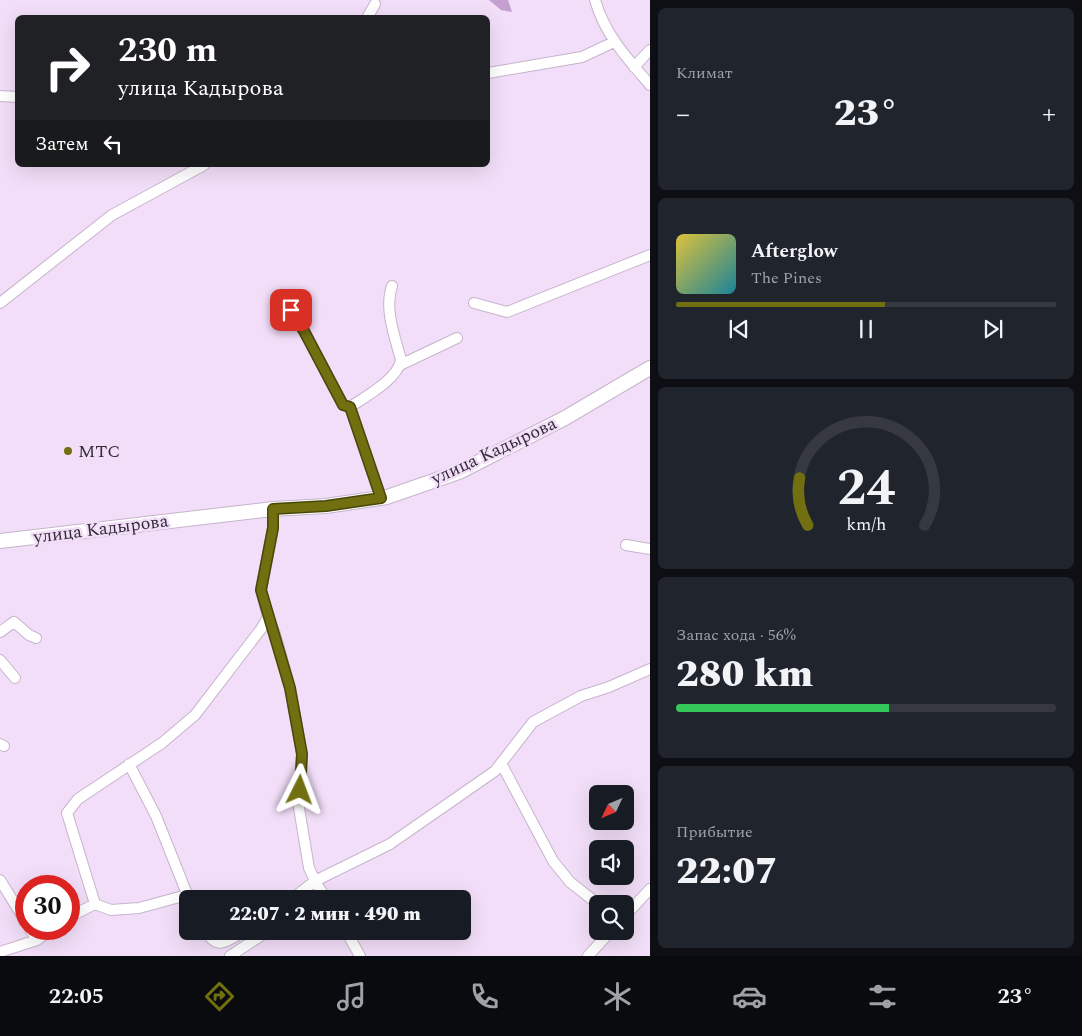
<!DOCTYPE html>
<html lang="ru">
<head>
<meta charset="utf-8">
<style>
	:root { --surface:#171b24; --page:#20242c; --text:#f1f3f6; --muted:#9ea1a6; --line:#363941; --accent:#716f10 }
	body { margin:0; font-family:Spectral,serif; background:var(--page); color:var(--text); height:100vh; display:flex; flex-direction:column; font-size:19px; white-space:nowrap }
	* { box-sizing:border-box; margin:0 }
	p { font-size:16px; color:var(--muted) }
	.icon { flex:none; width:28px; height:28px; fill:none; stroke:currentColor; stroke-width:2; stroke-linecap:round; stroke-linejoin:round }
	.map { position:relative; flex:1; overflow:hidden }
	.side { display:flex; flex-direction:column; gap:8px; padding:8px; background:#0d0f14; width:432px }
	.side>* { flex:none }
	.guide { position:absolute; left:15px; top:15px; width:475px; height:152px; border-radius:8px; box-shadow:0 5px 20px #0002; background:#202124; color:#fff; overflow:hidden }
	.needle { width:32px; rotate:226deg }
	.tools { position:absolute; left:589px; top:785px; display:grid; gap:10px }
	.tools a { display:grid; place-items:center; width:45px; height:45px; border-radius:8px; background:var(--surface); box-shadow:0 5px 20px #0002; font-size:25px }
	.speed { position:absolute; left:15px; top:875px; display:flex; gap:10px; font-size:25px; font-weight:700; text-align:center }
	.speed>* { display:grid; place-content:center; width:65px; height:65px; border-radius:50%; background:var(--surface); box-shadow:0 5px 20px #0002; line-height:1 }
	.speed .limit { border:8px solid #d22; background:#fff; color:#111 }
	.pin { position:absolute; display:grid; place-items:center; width:42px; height:42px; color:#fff; margin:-21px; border-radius:10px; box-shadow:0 2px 8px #0006 }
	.me { position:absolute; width:55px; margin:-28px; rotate:3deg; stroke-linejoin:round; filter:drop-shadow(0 0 4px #0008) }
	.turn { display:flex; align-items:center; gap:18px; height:105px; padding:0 20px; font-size:22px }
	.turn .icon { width:65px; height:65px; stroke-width:2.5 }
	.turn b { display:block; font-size:35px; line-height:42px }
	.then { display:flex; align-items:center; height:48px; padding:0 20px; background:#0003; gap:10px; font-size:19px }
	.big { font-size:38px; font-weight:800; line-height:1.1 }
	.side .widget { flex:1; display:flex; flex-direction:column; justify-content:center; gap:8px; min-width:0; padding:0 18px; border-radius:8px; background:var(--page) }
	.side .dial { align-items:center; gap:0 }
	.dial svg { height:130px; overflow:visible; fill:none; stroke:var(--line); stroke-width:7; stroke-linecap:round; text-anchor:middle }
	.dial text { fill:var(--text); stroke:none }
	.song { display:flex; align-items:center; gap:15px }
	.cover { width:60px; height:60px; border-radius:8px; background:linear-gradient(135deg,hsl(50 70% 55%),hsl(190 70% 35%)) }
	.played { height:5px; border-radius:2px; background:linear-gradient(90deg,var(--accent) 55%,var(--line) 55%) }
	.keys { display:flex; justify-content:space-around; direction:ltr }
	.heat { display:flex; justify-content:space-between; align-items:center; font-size:28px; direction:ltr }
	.charge { height:8px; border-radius:4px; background:linear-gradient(90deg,#34c759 56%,var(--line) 0) }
	.trip { position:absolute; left:179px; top:890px; width:292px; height:50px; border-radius:8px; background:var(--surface); box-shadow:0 5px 20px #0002; font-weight:800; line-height:50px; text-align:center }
	.tab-bar { display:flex; height:80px; justify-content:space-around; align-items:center; background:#090b0e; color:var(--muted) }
	.tab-bar .icon { width:35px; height:35px }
	.tab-bar .active { color:var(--accent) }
	.tab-bar b { font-size:22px; color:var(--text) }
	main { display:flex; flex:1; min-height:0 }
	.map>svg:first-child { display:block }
	.forest { fill:#c4a0cf }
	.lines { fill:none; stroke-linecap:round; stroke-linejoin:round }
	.street-casing { stroke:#c6b4cc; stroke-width:12 }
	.secondary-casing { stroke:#c6b4cc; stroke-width:16 }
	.street { stroke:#fff; stroke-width:10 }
	.secondary { stroke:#fff; stroke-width:14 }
	.route-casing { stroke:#49480a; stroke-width:12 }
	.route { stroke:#716f10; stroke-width:9 }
	.poi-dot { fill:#716f10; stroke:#f2def8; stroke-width:2 }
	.labels { text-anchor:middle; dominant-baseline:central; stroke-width:5; stroke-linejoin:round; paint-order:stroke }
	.poi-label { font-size:18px; fill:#322b35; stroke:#f2def8; text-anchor:start }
	.street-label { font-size:18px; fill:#322b35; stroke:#f2def8 }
</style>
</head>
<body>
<main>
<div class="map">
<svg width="650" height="956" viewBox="0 0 650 956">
	<rect width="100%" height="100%" fill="#f2def8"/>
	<path class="forest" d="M 489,0 L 508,0 L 512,12 L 501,10 Z"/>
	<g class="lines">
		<defs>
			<path id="street" d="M 595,0 C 605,35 627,58 650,85
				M 367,18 L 375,4
				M 634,67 L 650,50
				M 488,73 L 582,57 L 614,42
				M 0,96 L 18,97
				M 0,303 L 112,215 L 204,165
				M 474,303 L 507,312 L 650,255
				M 291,310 L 304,331 L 343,405 L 350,407 L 381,498
				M 400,365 L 457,338
				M 350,407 C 365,397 398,379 401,360 C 395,337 384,309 392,286
				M 626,545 L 650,549
				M 268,617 L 275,634 L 290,688 L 302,754 L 299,808 L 309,868 L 315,881 L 326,899
				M 0,632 L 14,622 L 29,635 L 36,638
				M 0,660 L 15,678
				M 0,744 L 4,746
				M 501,763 L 553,861 L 570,882 L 598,904
				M 129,764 L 156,816 L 189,899
				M 0,880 L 26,922
				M 292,899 L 315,881 L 390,844 L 495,771 L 533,722 L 581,696 L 609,687 L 650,669
				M 95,904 L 67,813 L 78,799 L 162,743 L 195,715 L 261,629 L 268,617 L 261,590 L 273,528 L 273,509
				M 625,916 L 650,889
				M 69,917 L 95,904 L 111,910 L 139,908 L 187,895
				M 30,929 L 37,940
				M 206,931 C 217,952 229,940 244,931
				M 346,931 L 360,956
				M 0,952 L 37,940 L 51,929
				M 230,956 L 268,931
				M 588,956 L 611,931"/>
			<path id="secondary" d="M 0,541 L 273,509 L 326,506 L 387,497 L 459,472 L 565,418 L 650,368"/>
		</defs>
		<use href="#street" class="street-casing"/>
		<use href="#secondary" class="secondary-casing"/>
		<use href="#street" class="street"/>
		<use href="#secondary" class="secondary"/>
	</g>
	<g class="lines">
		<defs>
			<path id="route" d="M 291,310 L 304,331 L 343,405 L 350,407 L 381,498 L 326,506 L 273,509 L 273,528 L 261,590 L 290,688 L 302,754 L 300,790"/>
		</defs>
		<use href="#route" class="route-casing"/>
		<use href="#route" class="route"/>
	</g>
	<circle class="poi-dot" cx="68" cy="451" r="5"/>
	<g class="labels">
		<g class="poi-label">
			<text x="78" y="451">МТС</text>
		</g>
		<g class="street-label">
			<text transform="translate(494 451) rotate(-25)">улица Кадырова</text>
			<text transform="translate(101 529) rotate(-7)">улица Кадырова</text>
		</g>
	</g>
</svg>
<div class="tools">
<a><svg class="needle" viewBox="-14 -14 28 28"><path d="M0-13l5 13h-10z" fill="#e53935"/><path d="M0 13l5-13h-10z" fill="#9ea1a6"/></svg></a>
<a><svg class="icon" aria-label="sound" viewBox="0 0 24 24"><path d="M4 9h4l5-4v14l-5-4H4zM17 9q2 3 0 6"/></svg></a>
<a><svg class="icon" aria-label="search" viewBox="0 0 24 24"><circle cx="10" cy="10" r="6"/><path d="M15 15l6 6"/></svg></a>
</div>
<div class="speed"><div class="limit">30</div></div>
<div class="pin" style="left:291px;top:310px;background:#d93025"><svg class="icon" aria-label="arrive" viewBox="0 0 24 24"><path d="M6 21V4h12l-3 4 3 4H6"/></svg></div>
<svg class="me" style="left:300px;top:790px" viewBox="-20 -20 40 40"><path d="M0-17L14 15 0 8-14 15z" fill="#716f10" stroke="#fff" stroke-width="4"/></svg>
<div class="trip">22:07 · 2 мин · 490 m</div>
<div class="guide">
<div class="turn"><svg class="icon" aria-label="right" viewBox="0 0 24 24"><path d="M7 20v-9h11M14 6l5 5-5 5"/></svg><div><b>230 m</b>улица Кадырова</div></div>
<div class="then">Затем<svg class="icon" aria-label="left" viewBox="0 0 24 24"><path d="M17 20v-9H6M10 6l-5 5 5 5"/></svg></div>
</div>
</div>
<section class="side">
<div class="widget"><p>Климат</p>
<div class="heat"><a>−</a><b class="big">23°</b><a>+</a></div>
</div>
<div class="widget">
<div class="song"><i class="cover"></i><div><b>Afterglow</b><p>The Pines</p></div></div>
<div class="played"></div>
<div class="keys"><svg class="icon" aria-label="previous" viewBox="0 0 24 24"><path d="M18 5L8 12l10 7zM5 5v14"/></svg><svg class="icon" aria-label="pause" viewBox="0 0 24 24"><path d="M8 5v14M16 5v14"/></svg><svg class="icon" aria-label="next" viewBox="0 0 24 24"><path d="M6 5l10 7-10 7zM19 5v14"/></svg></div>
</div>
<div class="widget dial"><svg viewBox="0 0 100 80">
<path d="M14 69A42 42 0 1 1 86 69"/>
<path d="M14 69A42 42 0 0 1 9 40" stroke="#716f10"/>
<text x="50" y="56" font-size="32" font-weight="700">24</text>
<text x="50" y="72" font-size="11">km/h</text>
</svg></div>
<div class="widget"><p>Запас хода · 56%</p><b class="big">280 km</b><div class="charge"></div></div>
<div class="widget"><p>Прибытие</p><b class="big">22:07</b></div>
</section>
</main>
<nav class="tab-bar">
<b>22:05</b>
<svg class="icon active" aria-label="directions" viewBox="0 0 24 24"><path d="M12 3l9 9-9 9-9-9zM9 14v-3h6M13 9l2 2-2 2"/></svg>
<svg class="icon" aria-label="music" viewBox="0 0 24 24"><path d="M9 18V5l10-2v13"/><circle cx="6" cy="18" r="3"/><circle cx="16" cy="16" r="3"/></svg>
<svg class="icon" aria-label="phone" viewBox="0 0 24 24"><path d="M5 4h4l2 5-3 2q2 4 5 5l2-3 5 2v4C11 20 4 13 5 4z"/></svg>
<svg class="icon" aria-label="climate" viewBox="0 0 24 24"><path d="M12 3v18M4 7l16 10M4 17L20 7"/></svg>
<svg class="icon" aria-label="car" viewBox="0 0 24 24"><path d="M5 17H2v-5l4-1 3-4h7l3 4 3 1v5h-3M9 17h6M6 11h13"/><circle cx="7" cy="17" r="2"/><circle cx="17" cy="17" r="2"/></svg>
<svg class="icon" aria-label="filters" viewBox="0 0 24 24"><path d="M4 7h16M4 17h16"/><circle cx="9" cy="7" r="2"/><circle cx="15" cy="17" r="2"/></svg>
<b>23°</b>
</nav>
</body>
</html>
